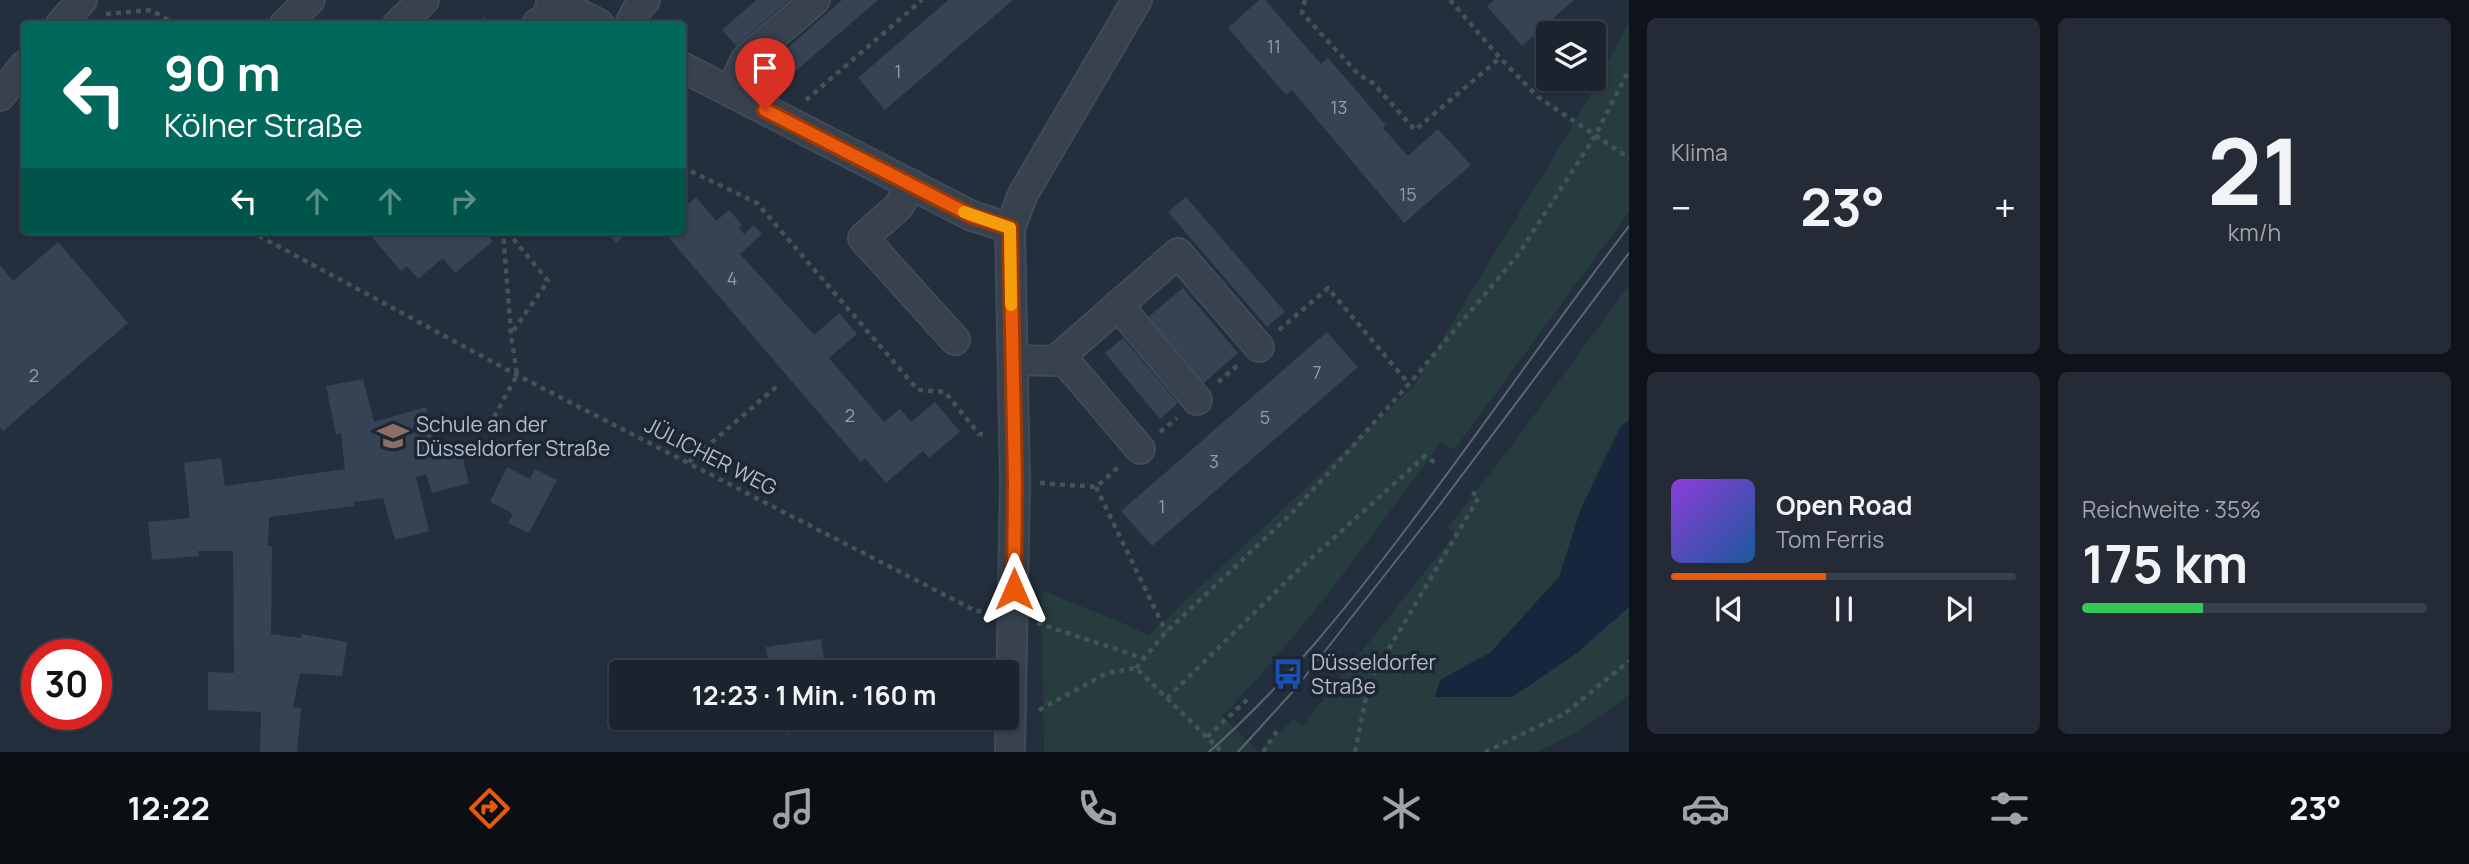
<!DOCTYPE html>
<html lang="de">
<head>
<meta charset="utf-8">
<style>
	:root { --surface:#1b232e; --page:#242b36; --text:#f1f3f6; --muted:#a0a4aa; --line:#39404a; --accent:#ea580c }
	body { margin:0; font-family:Manrope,sans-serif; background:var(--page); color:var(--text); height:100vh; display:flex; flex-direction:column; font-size:26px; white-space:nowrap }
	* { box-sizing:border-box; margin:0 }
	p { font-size:23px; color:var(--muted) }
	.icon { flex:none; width:38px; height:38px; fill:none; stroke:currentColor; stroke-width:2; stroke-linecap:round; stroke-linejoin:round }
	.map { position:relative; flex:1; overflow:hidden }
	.panel { display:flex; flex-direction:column; gap:18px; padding:18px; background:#0f1319; width:840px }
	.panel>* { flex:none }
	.hud { position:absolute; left:21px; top:21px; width:665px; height:214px; border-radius:7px; box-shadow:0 2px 5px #0004,0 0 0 2px var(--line); background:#00695c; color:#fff; overflow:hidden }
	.buttons { position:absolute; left:1536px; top:21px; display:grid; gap:14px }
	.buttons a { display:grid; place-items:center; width:70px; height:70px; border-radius:7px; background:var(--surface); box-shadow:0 2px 5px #0004,0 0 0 2px var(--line); font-size:35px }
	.speed { position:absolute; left:21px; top:639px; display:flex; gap:14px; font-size:35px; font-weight:700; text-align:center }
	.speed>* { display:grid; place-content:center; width:91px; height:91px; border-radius:50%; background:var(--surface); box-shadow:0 2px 5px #0004,0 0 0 2px var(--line); line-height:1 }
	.speed .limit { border:10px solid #d22; background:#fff; color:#111 }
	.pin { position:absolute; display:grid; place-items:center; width:60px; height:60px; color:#fff; margin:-72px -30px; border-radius:50% 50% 50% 0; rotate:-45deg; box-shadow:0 0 7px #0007 }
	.pin .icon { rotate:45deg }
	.me { position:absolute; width:77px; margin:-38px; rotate:0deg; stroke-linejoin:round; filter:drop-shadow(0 0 5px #0008) }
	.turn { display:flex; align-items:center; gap:24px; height:147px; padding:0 28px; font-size:32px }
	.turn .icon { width:91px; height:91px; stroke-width:2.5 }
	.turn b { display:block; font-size:49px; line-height:60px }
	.lanes { display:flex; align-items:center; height:66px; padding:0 28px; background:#0003; justify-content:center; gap:35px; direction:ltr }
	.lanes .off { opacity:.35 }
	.big { font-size:52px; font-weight:700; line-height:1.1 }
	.panel .widget { flex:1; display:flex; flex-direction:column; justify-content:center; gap:10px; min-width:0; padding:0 24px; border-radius:10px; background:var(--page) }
	.panel .dial { align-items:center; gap:0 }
	.dial b { font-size:91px; line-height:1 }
	.song { display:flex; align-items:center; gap:21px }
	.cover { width:84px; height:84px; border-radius:10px; background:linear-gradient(135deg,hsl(270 70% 55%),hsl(210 70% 35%)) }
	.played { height:7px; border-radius:4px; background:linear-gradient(90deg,var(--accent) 45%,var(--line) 45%) }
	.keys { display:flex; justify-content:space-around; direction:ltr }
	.heat { display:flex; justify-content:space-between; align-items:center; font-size:38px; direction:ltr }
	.charge { height:10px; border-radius:5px; background:linear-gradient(90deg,#34c759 35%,var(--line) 0) }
	.panel .tiles { flex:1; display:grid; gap:18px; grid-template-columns:repeat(2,1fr) }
	.trip { position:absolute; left:609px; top:660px; width:410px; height:70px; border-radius:7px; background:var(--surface); box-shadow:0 2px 5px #0004,0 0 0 2px var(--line); font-weight:700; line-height:70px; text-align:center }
	.menu { display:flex; height:112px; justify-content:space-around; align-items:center; background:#0b0e12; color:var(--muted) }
	.menu .icon { width:49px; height:49px }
	.menu .on { color:var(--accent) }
	.menu b { font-size:32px; color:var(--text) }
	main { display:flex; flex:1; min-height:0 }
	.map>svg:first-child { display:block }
	.green { fill:#263c3f }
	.water { fill:#17263c }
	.building { fill:#364354 }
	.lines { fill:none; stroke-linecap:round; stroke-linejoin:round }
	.minor-casing { stroke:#414a57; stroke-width:32 }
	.path { stroke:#3f5557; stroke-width:4.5; stroke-dasharray:5 5; stroke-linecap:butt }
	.minor { stroke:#38414e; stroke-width:28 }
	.tram { stroke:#5a6575; stroke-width:2 }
	.route-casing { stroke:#983908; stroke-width:18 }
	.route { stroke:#ea580c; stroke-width:12 }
	.slow { stroke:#f59e0b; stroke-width:12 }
	.labels { text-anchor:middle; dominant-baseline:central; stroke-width:7; stroke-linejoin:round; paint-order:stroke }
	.number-label { font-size:18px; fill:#929caa }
	.poi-label { font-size:21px; fill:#b4bcc9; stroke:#1d2633; text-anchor:start }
	.street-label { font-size:21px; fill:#b4bcc9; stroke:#1d2633 }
</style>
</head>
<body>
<main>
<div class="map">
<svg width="1629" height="752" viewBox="0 0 1629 752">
	<rect width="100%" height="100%" fill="#242f3e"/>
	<path class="green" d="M 1629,23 L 1629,212 L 1454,450 L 1441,442 C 1371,536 1304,633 1222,716 L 1259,752 L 1044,752 L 1041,590 L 1130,626 L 1148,636 L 1413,387 L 1579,115 Z
		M 1629,285 L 1629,695 L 1579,731 L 1538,752 L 1259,752 L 1293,719 L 1303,725 L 1455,534 L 1448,527 L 1516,440 Z"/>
	<path class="water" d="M 1629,420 L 1629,607 L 1577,653 L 1512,697 L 1435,697 L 1440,680 L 1491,652 L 1559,577 L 1581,508 L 1621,426 Z"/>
	<path class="building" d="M 756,0 L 789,0 L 736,46 L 722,30 Z
		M 842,0 L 878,0 L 782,83 L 767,66 Z
		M 948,0 L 1013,0 L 885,110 L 858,78 Z
		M 1259,0 L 1265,0 L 1321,64 L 1328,58 L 1386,125 L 1383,128 L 1408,156 L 1438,129 L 1471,165 L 1404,223 L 1292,90 L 1286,95 L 1228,28 Z
		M 1494,0 L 1574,0 L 1522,46 L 1487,6 Z
		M 484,17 L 491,24 L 475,24 Z
		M 682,195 L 689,204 L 696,197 L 716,221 L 729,210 L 742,225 L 739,228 L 744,234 L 754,225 L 762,234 L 740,254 L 814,335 L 839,313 L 857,334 L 829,358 L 884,422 L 900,409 L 911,422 L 935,402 L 960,432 L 929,458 L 923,451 L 886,483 L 865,458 L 861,462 L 663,231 L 682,231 Z
		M 1186,197 L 1285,312 L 1267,327 L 1168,212 Z
		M 367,231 L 422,231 L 426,236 L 432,231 L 440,233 L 484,231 L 493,241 L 455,273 L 443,258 L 418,279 L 407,266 L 401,271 Z
		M 606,231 L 630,231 L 616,243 Z
		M 58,242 L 128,323 L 3,431 L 0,427 L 0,265 L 13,281 Z
		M 1183,288 L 1238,353 L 1203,384 L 1147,318 Z
		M 1327,332 L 1358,367 L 1152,546 L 1121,511 Z
		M 1123,338 L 1178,403 L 1160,419 L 1105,353 Z
		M 363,379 L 374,422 L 426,407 L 435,443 L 425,446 L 426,451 L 459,443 L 469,483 L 432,493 L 426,474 L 416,477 L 429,531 L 395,540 L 383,498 L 354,502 L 354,506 L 269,517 L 268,546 L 272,546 L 271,634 L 301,638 L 301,634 L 347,642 L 342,676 L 300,673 L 293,707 L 301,708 L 297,752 L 260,752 L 261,712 L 208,710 L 208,672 L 234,673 L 233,551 L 198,551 L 199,556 L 152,560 L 148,522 L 190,518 L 184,463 L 221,458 L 225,486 L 345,469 L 341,433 L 336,435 L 326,386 Z
		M 507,467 L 530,479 L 535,469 L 557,480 L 529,533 L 508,523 L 513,514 L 490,502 Z
		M 821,639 L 824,660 L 818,660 L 819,669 L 843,665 L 844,672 L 775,672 L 774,667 L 769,667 L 766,647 Z
		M 777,718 L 799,718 L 789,735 Z"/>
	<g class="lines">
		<defs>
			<path id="minor" d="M 551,0 L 599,24
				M 61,24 L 82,0
				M 285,24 L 310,0
				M 398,24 L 424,0
				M 537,24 L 544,20 L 554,2
				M 630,24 L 638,8 L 645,0
				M 682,67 L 972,216 L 1010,228
				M 730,92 L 746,59 L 815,0
				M 0,96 L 24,66
				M 911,184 L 899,206 L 863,238 L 955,340
				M 1118,305 L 1197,400
				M 1061,356 L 1140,449
				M 1013,360 L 1055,361 L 1178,253 L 1259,347
				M 1010,752 L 1015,482 L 1010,228 L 1023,194 L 1137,0"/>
		</defs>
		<use href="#minor" class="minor-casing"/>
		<path class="path" d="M 1305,0 L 1302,13 L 1359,75 L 1373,83 L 1415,130 L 1500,58
			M 1450,0 L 1500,58 L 1538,97 L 1629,158
			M 106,14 L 151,10 L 175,24
			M 806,100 L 922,0
			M 682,167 L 757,203 L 918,390 L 945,392 L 979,434 L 988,434
			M 250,231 L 517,375 L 976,611 L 985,612
			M 507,231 L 548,281 L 511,334
			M 1279,330 L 1328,288 L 1409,384
			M 1218,382 L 1238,365
			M 494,417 L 517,375 L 511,334 L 503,231
			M 1160,432 L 1177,418
			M 689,462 L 776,387
			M 1040,483 L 1096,487 L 1121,465
			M 1096,487 L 1166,632
			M 1037,623 L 1143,658
			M 1136,668 L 1166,632 L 1292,513 L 1409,384 L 1518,255 L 1595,136 L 1629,70
			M 1167,698 L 1297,571 L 1425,456 L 1437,464
			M 1039,710 L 1107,673 L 1136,668 L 1222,752
			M 1207,737 L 1250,697
			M 1263,752 L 1279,728
			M 1355,752 L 1369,682 L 1479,497 L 1469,490
			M 1485,752 L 1564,714 L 1629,661"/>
		<use href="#minor" class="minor"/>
		<path class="tram" d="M 1209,752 C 1285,685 1348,606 1409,525 C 1484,426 1554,324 1629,226
			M 1238,752 L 1296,688 L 1435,511 L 1629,253"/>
	</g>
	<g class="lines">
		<defs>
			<path id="route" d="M 765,110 L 972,216 L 1010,228 L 1015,482 L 1014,589"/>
		</defs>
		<use href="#route" class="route-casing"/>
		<use href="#route" class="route"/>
		<path class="slow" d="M 964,212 L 1010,228 L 1011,305"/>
	</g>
	<defs>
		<symbol id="school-bare" viewBox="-9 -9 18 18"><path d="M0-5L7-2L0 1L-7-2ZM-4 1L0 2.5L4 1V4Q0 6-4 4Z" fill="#8d6e63" stroke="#1d2633" stroke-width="2.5" paint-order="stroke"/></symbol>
		<symbol id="bus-bare" viewBox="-9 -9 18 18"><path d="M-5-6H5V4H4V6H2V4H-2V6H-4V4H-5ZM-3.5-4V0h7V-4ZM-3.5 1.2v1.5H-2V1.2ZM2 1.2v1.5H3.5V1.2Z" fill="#1a4fb4" stroke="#1d2633" stroke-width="2.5" paint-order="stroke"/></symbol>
	</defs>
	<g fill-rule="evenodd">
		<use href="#school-bare" x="371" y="414" width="44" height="44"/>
		<use href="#bus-bare" x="1266" y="652" width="44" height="44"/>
	</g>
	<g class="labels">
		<g class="number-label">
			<text x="1274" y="46">11</text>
			<text x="898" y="71">1</text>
			<text x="1339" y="107">13</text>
			<text x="1408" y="194">15</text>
			<text x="732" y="278">4</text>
			<text x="1317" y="372">7</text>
			<text x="34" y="375">2</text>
			<text x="850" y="415">2</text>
			<text x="1265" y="417">5</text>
			<text x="1214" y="461">3</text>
			<text x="1162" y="506">1</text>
		</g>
		<g class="poi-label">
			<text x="416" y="424">Schule an der<tspan x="416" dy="24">Düsseldorfer Straße</tspan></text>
			<text x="1311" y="662">Düsseldorfer<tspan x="1311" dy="24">Straße</tspan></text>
		</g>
		<g class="street-label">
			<text transform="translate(711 456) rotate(27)">JÜLICHER WEG</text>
		</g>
	</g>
</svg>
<div class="buttons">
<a><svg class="icon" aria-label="layers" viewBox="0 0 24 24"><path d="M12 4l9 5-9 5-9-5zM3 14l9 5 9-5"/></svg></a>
</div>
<div class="speed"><div class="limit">30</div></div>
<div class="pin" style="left:765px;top:110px;background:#d93025"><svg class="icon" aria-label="arrive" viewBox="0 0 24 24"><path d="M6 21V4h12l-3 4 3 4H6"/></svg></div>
<svg class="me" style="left:1014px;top:589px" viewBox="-20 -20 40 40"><path d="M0-17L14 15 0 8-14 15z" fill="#ea580c" stroke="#fff" stroke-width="4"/></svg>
<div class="trip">12:23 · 1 Min. · 160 m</div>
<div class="hud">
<div class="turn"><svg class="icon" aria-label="left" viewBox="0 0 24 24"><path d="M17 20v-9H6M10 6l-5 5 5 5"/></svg><div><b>90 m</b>Kölner Straße</div></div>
<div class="lanes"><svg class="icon" aria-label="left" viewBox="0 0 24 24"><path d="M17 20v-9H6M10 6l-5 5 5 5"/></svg><svg class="icon off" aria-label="ahead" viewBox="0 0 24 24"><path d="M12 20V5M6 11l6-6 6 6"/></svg><svg class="icon off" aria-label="ahead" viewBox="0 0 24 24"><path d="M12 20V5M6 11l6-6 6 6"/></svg><svg class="icon off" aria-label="right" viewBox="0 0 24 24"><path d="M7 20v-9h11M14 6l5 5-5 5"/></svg></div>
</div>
</div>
<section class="panel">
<div class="tiles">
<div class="widget"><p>Klima</p>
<div class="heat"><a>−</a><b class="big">23°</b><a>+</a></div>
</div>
<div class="widget dial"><b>21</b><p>km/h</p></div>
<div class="widget">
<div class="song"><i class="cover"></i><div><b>Open Road</b><p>Tom Ferris</p></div></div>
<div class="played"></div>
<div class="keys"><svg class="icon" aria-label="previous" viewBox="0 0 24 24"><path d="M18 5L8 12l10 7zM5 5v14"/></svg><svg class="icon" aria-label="pause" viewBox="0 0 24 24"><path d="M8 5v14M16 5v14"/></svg><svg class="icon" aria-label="next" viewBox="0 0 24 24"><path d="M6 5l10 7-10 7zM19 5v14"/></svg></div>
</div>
<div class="widget"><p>Reichweite · 35%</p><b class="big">175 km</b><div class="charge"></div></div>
</div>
</section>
</main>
<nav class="menu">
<b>12:22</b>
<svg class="icon on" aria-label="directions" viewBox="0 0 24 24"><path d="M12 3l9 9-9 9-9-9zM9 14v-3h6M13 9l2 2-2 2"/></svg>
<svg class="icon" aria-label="music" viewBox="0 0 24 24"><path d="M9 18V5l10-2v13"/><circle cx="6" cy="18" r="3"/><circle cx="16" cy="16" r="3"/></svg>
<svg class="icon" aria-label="phone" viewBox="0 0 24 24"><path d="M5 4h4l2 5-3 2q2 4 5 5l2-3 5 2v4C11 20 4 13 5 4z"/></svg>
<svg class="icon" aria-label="climate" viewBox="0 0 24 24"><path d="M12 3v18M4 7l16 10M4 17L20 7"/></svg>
<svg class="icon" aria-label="car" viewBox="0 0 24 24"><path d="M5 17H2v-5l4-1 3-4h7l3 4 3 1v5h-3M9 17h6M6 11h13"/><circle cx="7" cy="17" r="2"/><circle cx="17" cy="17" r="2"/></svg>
<svg class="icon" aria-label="filters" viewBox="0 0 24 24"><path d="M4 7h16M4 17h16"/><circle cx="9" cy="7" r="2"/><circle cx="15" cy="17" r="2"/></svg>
<b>23°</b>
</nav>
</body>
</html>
